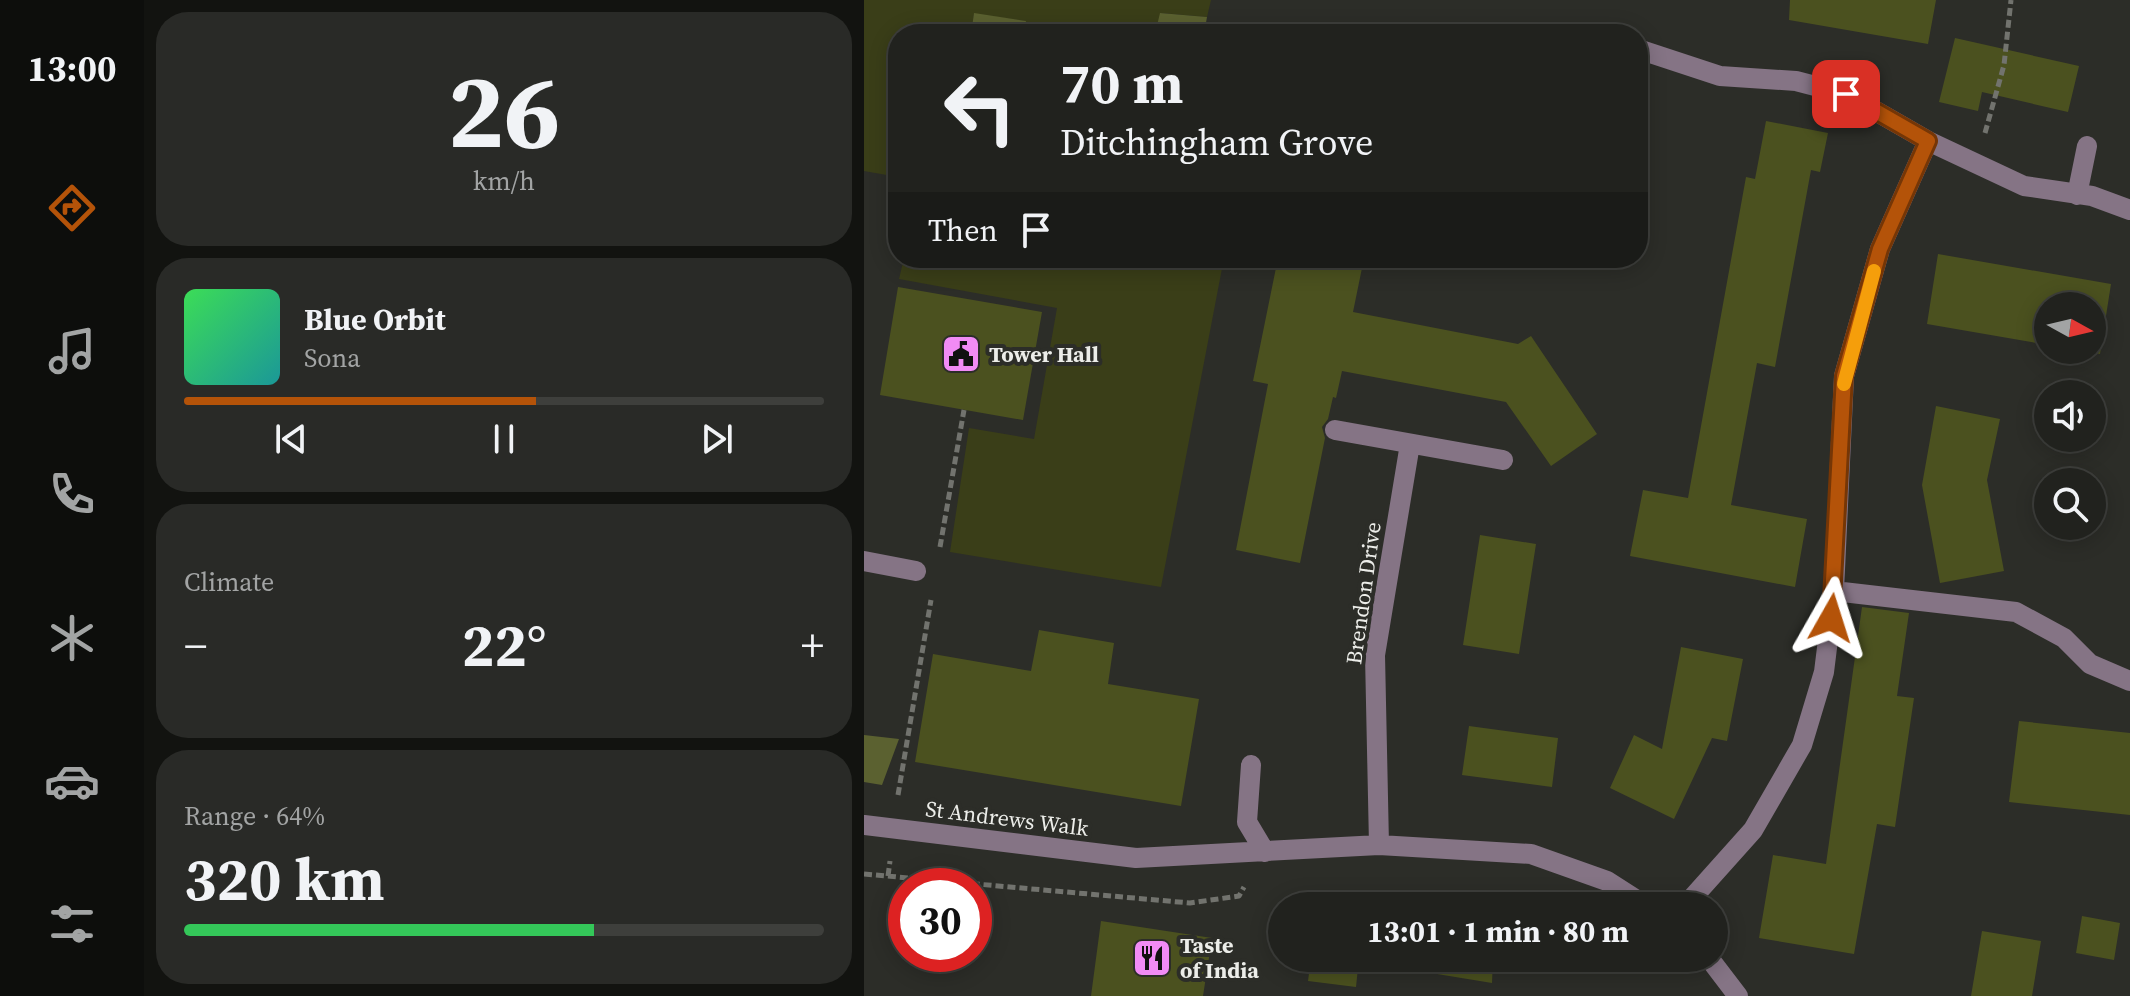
<!DOCTYPE html>
<html lang="en">
<head>
<meta charset="utf-8">
<style>
	:root { --surface:#21221e; --page:#292a27; --text:#f1f3f6; --muted:#a2a4a4; --line:#3e3f3c; --accent:#b45309 }
	body { margin:0; font-family:"Source Serif 4",serif; background:var(--page); color:var(--text); height:100vh; display:flex; flex-direction:column; font-size:30px; white-space:nowrap }
	* { box-sizing:border-box; margin:0 }
	p { font-size:26px; color:var(--muted) }
	.icon { flex:none; width:44px; height:44px; fill:none; stroke:currentColor; stroke-width:2; stroke-linecap:round; stroke-linejoin:round }
	.map { position:relative; flex:1; overflow:hidden }
	.details { display:flex; flex-direction:column; gap:12px; padding:12px; background:#121310; width:720px }
	.details>* { flex:none }
	.banner { position:absolute; left:24px; top:24px; width:760px; height:244px; border-radius:32px; box-shadow:0 4px 20px #0003,0 0 0 2px var(--line); background:#21221e; color:var(--text); overflow:hidden }
	.needle { width:52px; rotate:98deg }
	.controls { position:absolute; left:1170px; top:292px; display:grid; gap:16px }
	.controls a { display:grid; place-items:center; width:72px; height:72px; border-radius:50%; background:var(--surface); box-shadow:0 4px 20px #0003,0 0 0 2px var(--line); font-size:40px }
	.speed { position:absolute; left:24px; top:868px; display:flex; gap:16px; font-size:40px; font-weight:700; text-align:center }
	.speed>* { display:grid; place-content:center; width:104px; height:104px; border-radius:50%; background:var(--surface); box-shadow:0 4px 20px #0003,0 0 0 2px var(--line); line-height:1 }
	.speed .limit { border:12px solid #d22; background:#fff; color:#111 }
	.pin { position:absolute; display:grid; place-items:center; width:68px; height:68px; color:#fff; margin:-34px; border-radius:16px; box-shadow:0 4px 12px #0006 }
	.me { position:absolute; width:88px; margin:-44px; rotate:6deg; stroke-linejoin:round; filter:drop-shadow(0 0 6px #0008) }
	.turn { display:flex; align-items:center; gap:28px; height:168px; padding:0 40px; font-size:36px }
	.turn .icon { width:104px; height:104px; stroke-width:2.5 }
	.turn b { display:block; font-size:56px; line-height:68px }
	.then { display:flex; align-items:center; height:76px; padding:0 40px; background:#0003; gap:16px; font-size:30px }
	.big { font-size:60px; font-weight:700; line-height:1.1 }
	.details .widget { flex:1; display:flex; flex-direction:column; justify-content:center; gap:12px; min-width:0; padding:0 28px; border-radius:32px; background:var(--page) }
	.details .dial { align-items:center; gap:0 }
	.dial b { font-size:104px; line-height:1 }
	.song { display:flex; align-items:center; gap:24px }
	.cover { width:96px; height:96px; border-radius:12px; background:linear-gradient(135deg,hsl(130 70% 55%),hsl(180 70% 35%)) }
	.played { height:8px; border-radius:4px; background:linear-gradient(90deg,var(--accent) 55%,var(--line) 55%) }
	.keys { display:flex; justify-content:space-around; direction:ltr }
	.heat { display:flex; justify-content:space-between; align-items:center; font-size:44px; direction:ltr }
	.charge { height:12px; border-radius:6px; background:linear-gradient(90deg,#34c759 64%,var(--line) 0) }
	.trip { position:absolute; left:404px; top:892px; width:460px; height:80px; border-radius:40px; background:var(--surface); box-shadow:0 4px 20px #0003,0 0 0 2px var(--line); font-weight:700; line-height:80px; text-align:center }
	main { display:flex; flex:1; min-height:0 }
	.tabs { display:flex; flex-direction:column; width:144px; justify-content:space-around; align-items:center; background:#0d0e0c; color:var(--muted) }
	.tabs .icon { width:56px; height:56px }
	.tabs .current { color:var(--accent) }
	.tabs b { font-size:36px; color:var(--text) }
	.map>svg:first-child { display:block }
	.green { fill:#3a3e18 }
	.forest { fill:#5b6130 }
	.building { fill:#4b511f }
	.lines { fill:none; stroke-linecap:round; stroke-linejoin:round }
	.path { stroke:#72736e; stroke-width:5; stroke-dasharray:8 4; stroke-linecap:butt }
	.minor { stroke:#857485; stroke-width:20 }
	.route-casing { stroke:#753606; stroke-width:20 }
	.route { stroke:#b45309; stroke-width:14 }
	.slow { stroke:#f59e0b; stroke-width:14 }
	.labels { text-anchor:middle; dominant-baseline:central; stroke-width:8; stroke-linejoin:round; paint-order:stroke }
	.poi-label { font-size:22px; font-weight:bold; fill:#ecede9; stroke:#2c2d28; text-anchor:start }
	.street-label { font-size:22px; fill:#ecede9; stroke:#2c2d28 }
</style>
</head>
<body>
<main>
<nav class="tabs">
<b>13:00</b>
<svg class="icon current" aria-label="directions" viewBox="0 0 24 24"><path d="M12 3l9 9-9 9-9-9zM9 14v-3h6M13 9l2 2-2 2"/></svg>
<svg class="icon" aria-label="music" viewBox="0 0 24 24"><path d="M9 18V5l10-2v13"/><circle cx="6" cy="18" r="3"/><circle cx="16" cy="16" r="3"/></svg>
<svg class="icon" aria-label="phone" viewBox="0 0 24 24"><path d="M5 4h4l2 5-3 2q2 4 5 5l2-3 5 2v4C11 20 4 13 5 4z"/></svg>
<svg class="icon" aria-label="climate" viewBox="0 0 24 24"><path d="M12 3v18M4 7l16 10M4 17L20 7"/></svg>
<svg class="icon" aria-label="car" viewBox="0 0 24 24"><path d="M5 17H2v-5l4-1 3-4h7l3 4 3 1v5h-3M9 17h6M6 11h13"/><circle cx="7" cy="17" r="2"/><circle cx="17" cy="17" r="2"/></svg>
<svg class="icon" aria-label="filters" viewBox="0 0 24 24"><path d="M4 7h16M4 17h16"/><circle cx="9" cy="7" r="2"/><circle cx="15" cy="17" r="2"/></svg>
</nav>
<section class="details">
<div class="widget dial"><b>26</b><p>km/h</p></div>
<div class="widget">
<div class="song"><i class="cover"></i><div><b>Blue Orbit</b><p>Sona</p></div></div>
<div class="played"></div>
<div class="keys"><svg class="icon" aria-label="previous" viewBox="0 0 24 24"><path d="M18 5L8 12l10 7zM5 5v14"/></svg><svg class="icon" aria-label="pause" viewBox="0 0 24 24"><path d="M8 5v14M16 5v14"/></svg><svg class="icon" aria-label="next" viewBox="0 0 24 24"><path d="M6 5l10 7-10 7zM19 5v14"/></svg></div>
</div>
<div class="widget"><p>Climate</p>
<div class="heat"><a>−</a><b class="big">22°</b><a>+</a></div>
</div>
<div class="widget"><p>Range · 64%</p><b class="big">320 km</b><div class="charge"></div></div>
</section>
<div class="map">
<svg width="1266" height="996" viewBox="0 0 1266 996">
	<rect width="100%" height="100%" fill="#2c2d28"/>
	<path class="green" d="M 0,0 L 347,0 L 343,17 L 297,13 L 291,34 L 159,34 L 161,21 L 110,14 L 107,34 L 34,34 L 34,177 L 0,171 Z
		M 40,258 L 360,258 L 297,587 L 86,552 L 105,428 L 170,439 L 193,308 L 35,279 Z"/>
	<path class="forest" d="M 110,13 L 162,21 L 159,34 L 107,34 Z
		M 296,13 L 343,17 L 340,34 L 291,34 Z
		M 0,735 L 35,739 L 18,785 L 0,782 Z"/>
	<path class="building" d="M 926,0 L 1072,0 L 1064,44 L 925,20 Z
		M 1091,38 L 1215,66 L 1204,112 L 1118,92 L 1114,111 L 1075,102 Z
		M 902,121 L 964,133 L 956,172 L 947,170 L 911,367 L 893,363 L 867,505 L 943,519 L 931,587 L 766,556 L 779,490 L 824,498 L 882,177 L 891,179 Z
		M 1074,254 L 1247,284 L 1236,354 L 1214,350 L 1228,350 L 1228,306 L 1184,306 L 1184,345 L 1063,324 Z
		M 414,258 L 450,258 L 498,268 L 489,312 L 654,344 L 667,336 L 733,434 L 687,466 L 642,402 L 478,371 L 472,398 L 469,397 L 464,419 L 458,427 L 461,438 L 436,563 L 372,550 L 404,384 L 389,381 Z
		M 34,287 L 178,312 L 159,420 L 16,395 Z
		M 1072,406 L 1136,419 L 1123,480 L 1140,571 L 1076,583 L 1058,485 Z
		M 616,535 L 672,544 L 655,654 L 599,645 Z
		M 998,607 L 1045,613 L 1033,696 L 1050,698 L 1031,827 L 1013,824 L 990,954 L 895,938 L 909,855 L 962,864 Z
		M 175,630 L 250,643 L 244,684 L 335,699 L 317,806 L 51,762 L 69,654 L 167,671 Z
		M 817,647 L 879,659 L 863,741 L 848,738 L 810,819 L 746,788 L 770,735 L 798,749 Z
		M 1155,721 L 1266,733 L 1266,815 L 1145,802 Z
		M 605,726 L 694,738 L 688,787 L 598,775 Z
		M 1218,916 L 1256,923 L 1250,960 L 1212,953 Z
		M 237,921 L 348,938 L 339,996 L 227,996 Z
		M 1118,931 L 1177,941 L 1168,996 L 1107,996 Z
		M 447,958 L 495,958 L 492,987 L 444,981 Z
		M 504,958 L 629,958 L 628,983 L 573,974 L 574,964 Z"/>
	<g class="lines">
		<path class="path" d="M 1121,133 L 1140,65 L 1147,0
			M 76,547 L 100,410
			M 34,795 L 67,600
			M 0,874 L 326,903 L 375,896 L 380,887
			M 24,876 L 26,861"/>
		<path class="minor" d="M 774,49 L 856,76 L 932,81 L 982,94 L 1064,141 L 1016,249 L 980,376 L 970,591 L 960,672 L 938,745 L 889,830 L 821,906
			M 1064,141 L 1160,186 L 1228,196 L 1266,210
			M 1213,195 L 1223,146
			M 471,430 L 639,460
			M 0,561 L 52,571
			M 970,591 L 1152,612 L 1200,638 L 1226,664 L 1266,681
			M 387,765 L 383,822 L 401,852
			M 0,825 L 272,858 L 515,845 L 667,854 L 743,881 L 782,906
			M 515,845 L 511,655 L 546,444
			M 845,958 L 874,996"/>
	</g>
	<g class="lines">
		<defs>
			<path id="route" d="M 967,618 L 980,376 L 1016,249 L 1064,141 L 982,94"/>
		</defs>
		<use href="#route" class="route-casing"/>
		<use href="#route" class="route"/>
		<path class="slow" d="M 980,384 L 1010,271"/>
	</g>
	<defs>
		<symbol id="civic-square" viewBox="-11 -11 22 22"><rect x="-9" y="-9" width="18" height="18" rx="4" fill="#f18bf5" stroke="#2c2d28"/><path d="M-.6-6.5H3V-4.5H.6V-3L4-1V1h2V6H-6V1h2V-1L-.6-3ZM-1.2 2.5V6h2.4V2.5Z" fill="#111"/></symbol>
		<symbol id="restaurant-square" viewBox="-11 -11 22 22"><rect x="-9" y="-9" width="18" height="18" rx="4" fill="#f18bf5" stroke="#2c2d28"/><path d="M-5-6h1v4h1v-4h1v4h1v-4h1v5L-1.5 .5V6h-2V.5L-5-1ZM5-6V6H3V1.5H1.5Q1.5-4 5-6Z" fill="#111"/></symbol>
	</defs>
	<g fill-rule="evenodd">
		<use href="#civic-square" x="75" y="332" width="44" height="44"/>
		<use href="#restaurant-square" x="266" y="936" width="44" height="44"/>
	</g>
	<g class="labels">
		<g class="poi-label">
			<text x="125" y="354">Tower Hall</text>
			<text x="316" y="945">Taste<tspan x="316" dy="25">of India</tspan></text>
		</g>
		<g class="street-label">
			<text transform="translate(499 593) rotate(-82)">Brendon Drive</text>
			<text transform="translate(143 818) rotate(7)">St Andrews Walk</text>
		</g>
	</g>
</svg>
<div class="controls">
<a><svg class="needle" viewBox="-14 -14 28 28"><path d="M0-13l5 13h-10z" fill="#e53935"/><path d="M0 13l5-13h-10z" fill="#a2a4a4"/></svg></a>
<a><svg class="icon" aria-label="sound" viewBox="0 0 24 24"><path d="M4 9h4l5-4v14l-5-4H4zM17 9q2 3 0 6"/></svg></a>
<a><svg class="icon" aria-label="search" viewBox="0 0 24 24"><circle cx="10" cy="10" r="6"/><path d="M15 15l6 6"/></svg></a>
</div>
<div class="speed"><div class="limit">30</div></div>
<div class="pin" style="left:982px;top:94px;background:#d93025"><svg class="icon" aria-label="arrive" viewBox="0 0 24 24"><path d="M6 21V4h12l-3 4 3 4H6"/></svg></div>
<svg class="me" style="left:967px;top:618px" viewBox="-20 -20 40 40"><path d="M0-17L14 15 0 8-14 15z" fill="#b45309" stroke="#fff" stroke-width="4"/></svg>
<div class="trip">13:01 · 1 min · 80 m</div>
<div class="banner">
<div class="turn"><svg class="icon" aria-label="left" viewBox="0 0 24 24"><path d="M17 20v-9H6M10 6l-5 5 5 5"/></svg><div><b>70 m</b>Ditchingham Grove</div></div>
<div class="then">Then<svg class="icon" aria-label="arrive" viewBox="0 0 24 24"><path d="M6 21V4h12l-3 4 3 4H6"/></svg></div>
</div>
</div>
</main>
</body>
</html>
